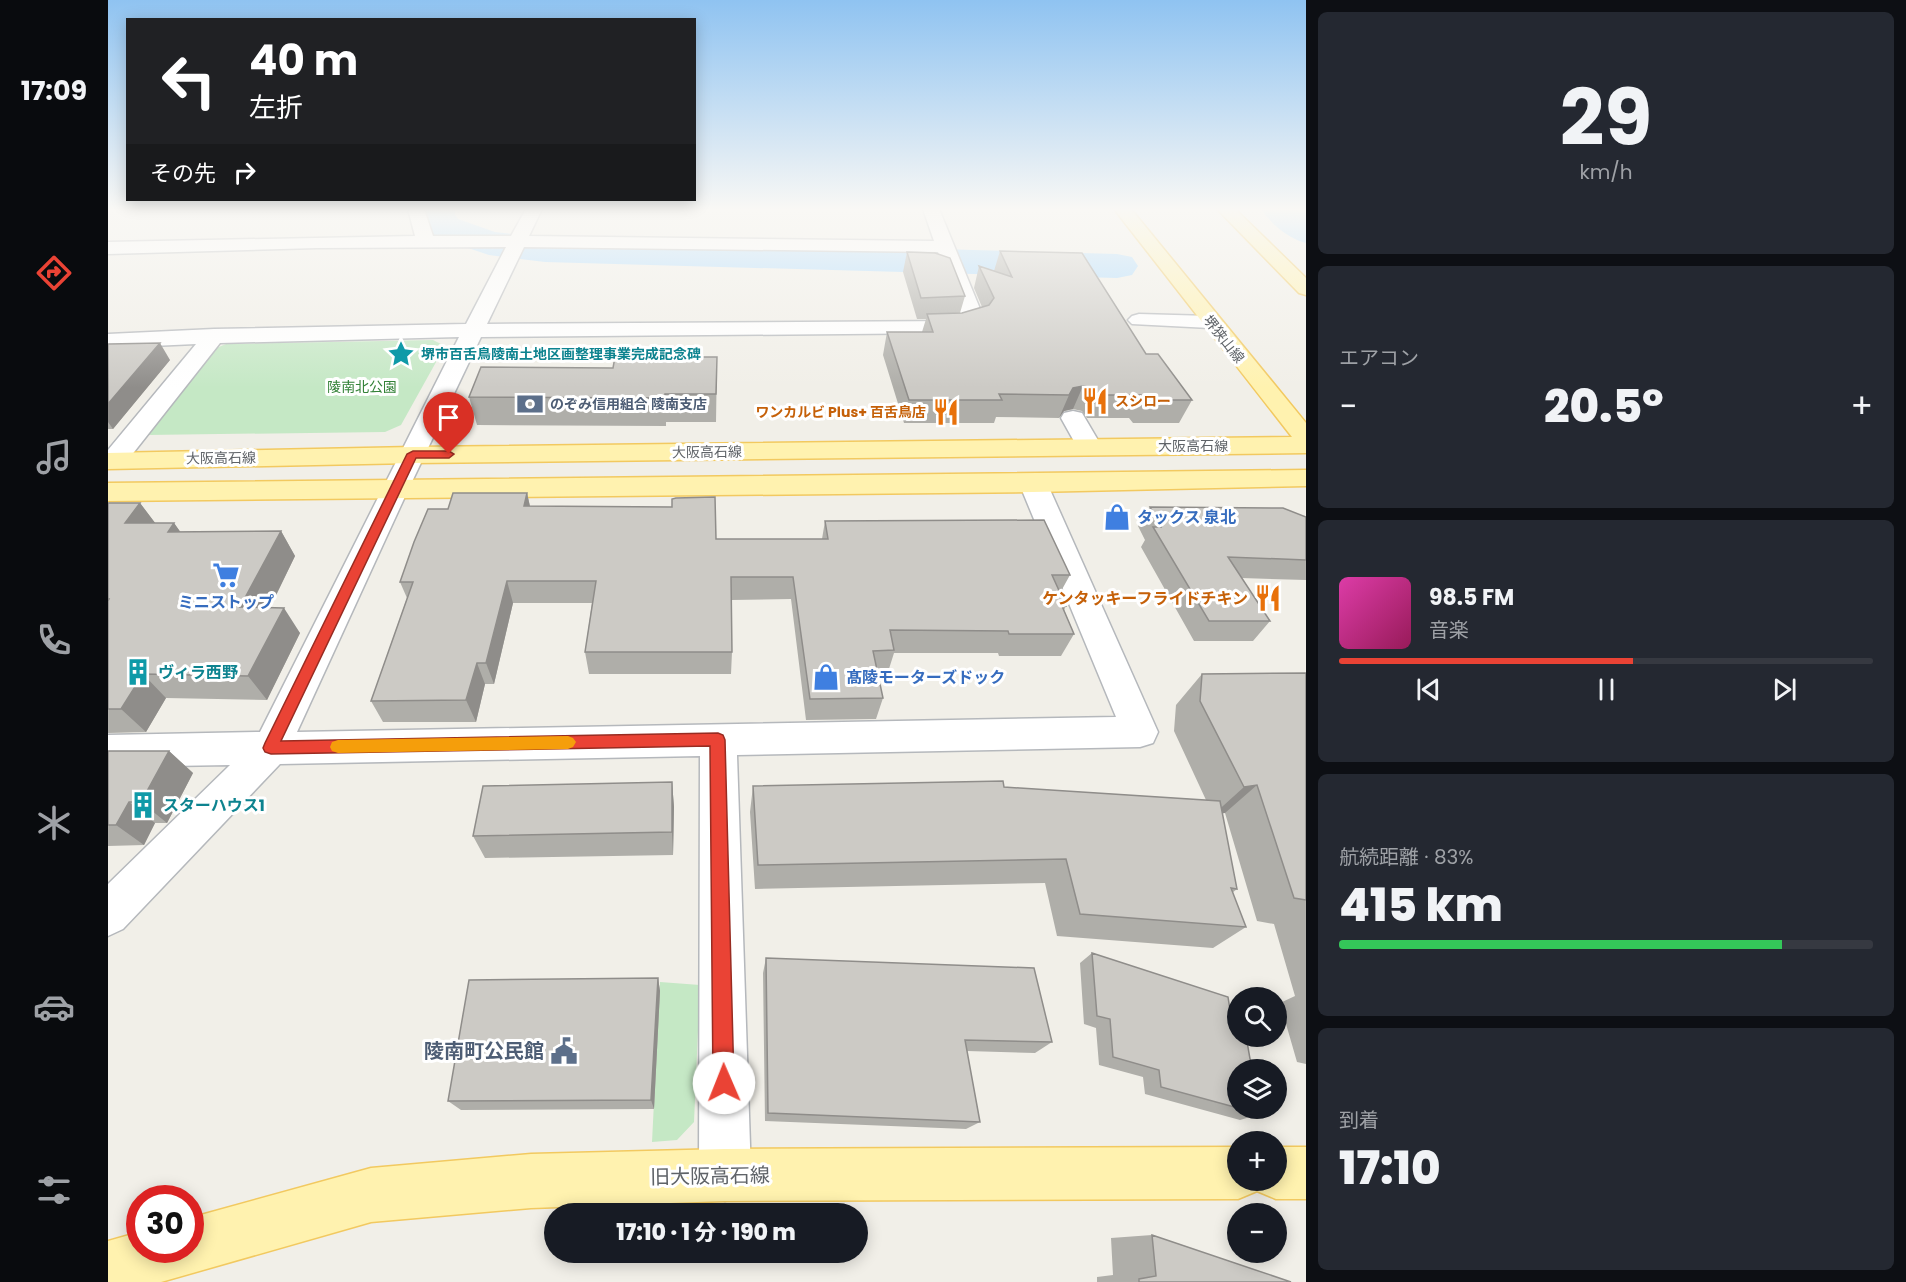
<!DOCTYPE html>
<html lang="ja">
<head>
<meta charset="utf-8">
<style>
	:root { --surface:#171b24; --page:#242831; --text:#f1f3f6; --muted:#9ea1a6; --line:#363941; --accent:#ea4335 }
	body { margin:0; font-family:Poppins,"Noto Sans JP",sans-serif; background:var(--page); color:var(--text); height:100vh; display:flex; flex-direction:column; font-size:22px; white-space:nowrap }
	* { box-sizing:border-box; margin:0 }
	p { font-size:20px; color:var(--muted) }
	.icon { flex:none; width:33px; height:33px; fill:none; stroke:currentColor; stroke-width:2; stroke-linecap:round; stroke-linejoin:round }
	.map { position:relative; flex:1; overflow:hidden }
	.details { display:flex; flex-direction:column; gap:12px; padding:12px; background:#0d0f14; width:600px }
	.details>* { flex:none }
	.banner { position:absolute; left:18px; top:18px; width:570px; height:183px; border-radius:0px; box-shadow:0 3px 15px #0003; background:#202124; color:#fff; overflow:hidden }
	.buttons { position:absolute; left:1119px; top:987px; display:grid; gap:12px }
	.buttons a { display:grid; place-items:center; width:60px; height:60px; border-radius:50%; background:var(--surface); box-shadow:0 3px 15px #0003; font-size:30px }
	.speed { position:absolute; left:18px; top:1185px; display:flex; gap:12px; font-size:30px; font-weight:700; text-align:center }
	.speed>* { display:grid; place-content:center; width:78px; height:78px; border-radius:50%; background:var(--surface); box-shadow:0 3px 15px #0003; line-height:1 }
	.speed .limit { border:9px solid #d22; background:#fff; color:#111 }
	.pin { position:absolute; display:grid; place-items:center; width:51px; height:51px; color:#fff; margin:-62px -26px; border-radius:50% 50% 50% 0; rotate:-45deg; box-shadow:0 0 6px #0007 }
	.pin .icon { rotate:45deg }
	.me { position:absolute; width:66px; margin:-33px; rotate:359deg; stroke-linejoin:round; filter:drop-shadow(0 0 4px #0008) }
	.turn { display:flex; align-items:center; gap:21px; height:126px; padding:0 24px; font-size:27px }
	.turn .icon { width:78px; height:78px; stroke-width:2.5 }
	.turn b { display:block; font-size:42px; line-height:51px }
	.then { display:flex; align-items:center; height:57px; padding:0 24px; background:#0003; gap:12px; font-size:22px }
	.big { font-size:45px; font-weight:800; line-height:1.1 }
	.details .card { flex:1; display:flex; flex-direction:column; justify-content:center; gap:9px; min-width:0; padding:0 21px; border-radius:9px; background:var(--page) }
	.details .dial { align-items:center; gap:0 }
	.dial b { font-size:78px; line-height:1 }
	.song { display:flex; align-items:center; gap:18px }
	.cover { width:72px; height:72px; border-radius:9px; background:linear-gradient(135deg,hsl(320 70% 55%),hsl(330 70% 35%)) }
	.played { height:6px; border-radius:3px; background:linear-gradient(90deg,var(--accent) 55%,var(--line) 55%) }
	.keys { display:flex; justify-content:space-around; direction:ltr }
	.heat { display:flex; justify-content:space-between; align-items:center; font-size:33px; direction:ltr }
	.charge { height:9px; border-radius:4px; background:linear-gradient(90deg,#34c759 83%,var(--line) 0) }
	.trip { position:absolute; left:436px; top:1203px; width:324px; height:60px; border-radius:30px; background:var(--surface); box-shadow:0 3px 15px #0003; font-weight:800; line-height:60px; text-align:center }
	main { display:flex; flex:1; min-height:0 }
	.tabs { display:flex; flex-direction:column; width:108px; justify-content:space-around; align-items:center; background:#090b0e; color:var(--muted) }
	.tabs .icon { width:42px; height:42px }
	.tabs .selected { color:var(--accent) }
	.tabs b { font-size:27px; color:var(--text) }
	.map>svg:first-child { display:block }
	.green { fill:#c5e8c5 }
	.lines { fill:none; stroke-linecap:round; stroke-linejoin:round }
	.river { fill:#aadaff; fill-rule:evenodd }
	.minor-casing { stroke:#b5b8bc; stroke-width:3 }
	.major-casing { stroke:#f2c960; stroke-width:3 }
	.minor { fill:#fff; fill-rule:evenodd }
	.major { fill:#fff2af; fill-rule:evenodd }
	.wall { fill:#afaea9 }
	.shaded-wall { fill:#8f8d8a }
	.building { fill:#cccac5; stroke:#8f8d8a; stroke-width:1.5 }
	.route { fill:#ea4335; stroke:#982c22; stroke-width:1.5 }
	.slow { fill:#f59e0b }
	.labels { text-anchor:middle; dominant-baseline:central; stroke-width:6; stroke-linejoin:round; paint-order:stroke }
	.far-street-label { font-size:14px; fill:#5f6368; stroke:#fff }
	.far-culture-label { font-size:14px; font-weight:bold; fill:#0d838f; stroke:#fff; text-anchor:start }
	.far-park-label { font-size:14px; fill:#348238; stroke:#fff }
	.far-food-label { font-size:14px; font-weight:bold; fill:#c56008; stroke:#fff; text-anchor:start }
	.far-service-label { font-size:14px; font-weight:bold; fill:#4e5e75; stroke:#fff; text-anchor:start }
	.shop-label { font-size:16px; font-weight:bold; fill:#366cbe; stroke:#fff; text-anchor:start }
	.food-label { font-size:16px; font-weight:bold; fill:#c56008; stroke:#fff; text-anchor:end }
	.culture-label { font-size:16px; font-weight:bold; fill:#0d838f; stroke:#fff; text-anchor:start }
	.near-service-label { font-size:20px; font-weight:bold; fill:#4e5e75; stroke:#fff; text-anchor:end }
	.near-street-label { font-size:20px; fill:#5f6368; stroke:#fff }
</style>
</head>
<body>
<main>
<nav class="tabs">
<b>17:09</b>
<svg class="icon selected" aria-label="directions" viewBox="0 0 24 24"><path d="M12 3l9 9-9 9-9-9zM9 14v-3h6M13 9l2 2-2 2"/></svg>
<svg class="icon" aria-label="music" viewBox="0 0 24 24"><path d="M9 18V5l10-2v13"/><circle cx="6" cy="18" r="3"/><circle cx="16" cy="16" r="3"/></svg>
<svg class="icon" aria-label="phone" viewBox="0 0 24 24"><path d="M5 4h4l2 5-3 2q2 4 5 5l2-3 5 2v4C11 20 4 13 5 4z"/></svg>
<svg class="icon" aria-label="climate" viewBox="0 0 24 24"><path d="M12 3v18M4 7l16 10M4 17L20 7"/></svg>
<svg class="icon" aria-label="car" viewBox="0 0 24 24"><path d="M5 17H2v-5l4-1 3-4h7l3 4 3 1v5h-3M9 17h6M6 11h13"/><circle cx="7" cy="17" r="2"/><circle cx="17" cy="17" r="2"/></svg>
<svg class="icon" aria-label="filters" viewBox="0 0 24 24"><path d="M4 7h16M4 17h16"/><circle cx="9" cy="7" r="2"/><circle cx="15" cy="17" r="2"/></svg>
</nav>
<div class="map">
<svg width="1198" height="1282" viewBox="0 0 1198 1282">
	<rect width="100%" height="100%" fill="#f1efe8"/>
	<path class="green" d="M 325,340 L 337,346 L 293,425 L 277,432 L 38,435 L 106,349 L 118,344 Z
		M 552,982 L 592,985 L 586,1122 L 569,1140 L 544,1142 Z"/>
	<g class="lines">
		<path class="river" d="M 311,209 L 347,209 L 347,214 L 350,219 L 387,232 L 437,238 L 1009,254 L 1024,257 L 1030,266 L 1024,275 L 1009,278 L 437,262 L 381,255 L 321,235 L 309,214 Z
			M 1153,209 L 1195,209 L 1198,212 L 1198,243 C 1180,238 1164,225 1153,209 Z"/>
		<defs>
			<path id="minor" d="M 300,209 L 316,209 L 325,236 L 403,236 L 418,209 L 434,209 L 421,236 L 826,241 L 815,209 L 831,209 L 877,321 L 873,325 L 848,333 L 373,337 L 300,490 L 189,732 L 1008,717 L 911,483 L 915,477 L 925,474 L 935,477 L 939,483 L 1050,732 L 1045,743 L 1032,747 L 629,755 L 643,1175 L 636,1194 L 617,1201 L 598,1194 L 591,1175 L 592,756 L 172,764 L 15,929 L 0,936 L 0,884 L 122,765 L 0,767 L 0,735 L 152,732 L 351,337 L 112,343 L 15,466 L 6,468 L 0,467 L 0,450 L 88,344 L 0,348 L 0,334 L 106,329 L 358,324 L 398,247 L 209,248 L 0,254 L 0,242 L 307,236 ZM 416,247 L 830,252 L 854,318 L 846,321 L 379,324 Z
				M 1031,314 L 1102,316 L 1109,318 L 1113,322 L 1109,326 L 1102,328 L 1024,324 L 1020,320 L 1024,316 Z
				M 965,411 L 974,413 L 994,447 L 990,452 L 981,455 L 972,452 L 953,418 L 956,413 Z"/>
			<path id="major" d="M 1006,209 L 1023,209 L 1198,423 L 1198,453 L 305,463 L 0,469 L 0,453 L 305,447 L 1184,437 Z
				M 1109,209 L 1127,209 L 1198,278 L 1198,295 L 1191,293 Z
				M 1198,470 L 1198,486 L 925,492 L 0,501 L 0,483 Z
				M 1130,1147 L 1130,1180 L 1168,1180 L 1168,1147 L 1198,1147 L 1198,1199 L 1168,1199 L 1149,1191 L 1130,1199 L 617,1201 L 423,1208 L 263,1222 L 53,1282 L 0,1282 L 0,1241 L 32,1232 L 32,1250 L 82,1250 L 82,1218 L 263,1168 L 423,1154 L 617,1149 Z"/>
		</defs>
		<use href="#minor" class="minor-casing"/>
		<use href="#major" class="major-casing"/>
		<use href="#minor" class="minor"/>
		<use href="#major" class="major"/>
	</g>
	<path class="wall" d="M 892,251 L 1038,354 L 1084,400 L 1071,423 L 1025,423 L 1021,418 L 979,418 L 974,411 L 965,409 L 956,411 L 951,418 L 888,417 L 886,423 L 796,423 L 775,355 L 779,332 L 814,332 L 818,319 L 809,319 L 795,272 L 799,252 L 857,296 L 852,313 L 854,313 L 874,307 L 866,288 L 871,266 L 886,271 Z
		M 0,344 L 62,360 L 5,429 L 0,429 Z
		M 609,357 L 608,422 L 558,422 L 558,426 L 369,425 L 361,397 L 505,368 Z
		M 419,493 L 422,506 L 608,539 L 714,539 L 717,521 L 962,575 L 952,593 L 958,606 L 956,610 L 966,634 L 953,656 L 891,656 L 890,653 L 786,653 L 780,672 L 769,673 L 775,698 L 768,719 L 698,720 L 683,599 L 623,600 L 624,652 L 623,674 L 481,674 L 477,652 L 484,603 L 405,603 L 386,684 L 377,684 L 368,722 L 275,722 L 263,701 L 299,598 L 292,582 L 340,509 Z
		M 0,503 L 32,503 L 47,523 L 66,523 L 72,532 L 173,531 L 187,556 L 162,608 L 192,633 L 159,700 L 58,698 L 38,732 L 0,733 Z
		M 1042,507 L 1198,517 L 1198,580 L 1133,578 L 1162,621 L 1145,641 L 1086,641 L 1033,547 L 1037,540 L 1030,526 Z
		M 1198,673 L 1198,1064 L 1189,1062 L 1172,1003 L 1187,996 L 1166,924 L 1149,921 L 1117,813 L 1114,813 L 1129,889 L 1124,893 L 1138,927 L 1105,948 L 949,936 L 937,883 L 647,889 L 642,812 L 645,786 L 896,787 L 1098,800 L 1066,731 L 1068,705 L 1094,674 Z
		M 0,751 L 61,751 L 85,773 L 59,823 L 47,823 L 36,845 L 0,846 Z
		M 564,782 L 566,807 L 565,855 L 377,858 L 365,836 Z
		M 984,953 L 1125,1029 L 1152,1114 L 1132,1120 L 1037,1094 L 1035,1077 L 991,1065 L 988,1028 L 976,1024 L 972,963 Z
		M 658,958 L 944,1042 L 927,1053 L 859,1051 L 872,1122 L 858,1129 L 657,1121 L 655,973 Z
		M 550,978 L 552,991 L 546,1109 L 353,1110 L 340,1101 Z
		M 1044,1235 L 1183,1282 L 989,1282 L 989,1277 L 1005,1275 L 1003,1238 Z"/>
	<path class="shaded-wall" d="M 52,343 L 62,360 L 5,429 L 0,422 L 0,404 Z
		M 975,386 L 965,409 L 956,411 L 951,418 L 961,395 L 965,388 Z
		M 419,493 L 424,516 L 416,506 Z
		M 32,503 L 51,528 L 17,523 Z
		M 66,523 L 84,548 L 60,532 Z
		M 173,531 L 187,556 L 150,632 L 132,607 Z
		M 399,581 L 405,603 L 386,684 L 378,663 Z
		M 176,608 L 192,633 L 159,700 L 140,676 Z
		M 369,663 L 377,684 L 368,722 L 358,700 Z
		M 35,674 L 58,698 L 38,732 L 13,709 Z
		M 61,751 L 85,773 L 59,823 L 33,802 Z
		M 564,782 L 566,807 L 565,855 L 564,832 Z
		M 1149,785 L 1117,813 L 1105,815 L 1136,787 Z
		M 21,802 L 47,823 L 36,845 L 8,825 Z
		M 550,978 L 552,991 L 546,1109 L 543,1100 Z"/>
	<path class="building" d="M 892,251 L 974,253 L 1038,354 L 1050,354 L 1084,400 L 1036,400 L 1033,395 L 990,395 L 985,388 L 975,386 L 965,388 L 961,395 L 891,394 L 894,400 L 801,400 L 779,332 L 825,332 L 819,314 L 854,313 L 881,305 L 886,298 L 871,266 L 904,277 Z
		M 799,252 L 827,253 L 842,258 L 857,296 L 813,298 Z
		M 52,343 L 0,404 L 0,344 Z
		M 507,357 L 609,357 L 608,394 L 557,394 L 557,398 L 361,397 L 373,367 L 505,368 Z
		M 345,493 L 419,493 L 416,506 L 564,507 L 564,499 L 568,498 L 607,497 L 608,539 L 720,539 L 717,521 L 936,520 L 962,575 L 944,575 L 958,606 L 954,606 L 966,634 L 901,634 L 900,631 L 782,630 L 786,650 L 765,651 L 775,698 L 702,699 L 685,577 L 623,577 L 624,652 L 477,652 L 488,581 L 399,581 L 378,663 L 369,663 L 358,700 L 263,701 L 305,582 L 292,582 L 306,542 L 320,509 L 340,509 Z
		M 0,503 L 32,503 L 17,523 L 66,523 L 60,532 L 173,531 L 132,607 L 176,608 L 140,676 L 35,674 L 13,709 L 0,709 L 0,601 L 1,599 L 0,599 Z
		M 1042,507 L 1175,508 L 1198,517 L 1198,560 L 1120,557 L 1162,621 L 1101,621 L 1045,527 L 1053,527 Z
		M 1198,673 L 1198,900 L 1186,898 L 1149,785 L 1136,787 L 1092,701 L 1094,674 Z
		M 0,751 L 61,751 L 33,802 L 21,802 L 8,825 L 0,825 Z
		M 895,781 L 896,787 L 1112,801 L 1129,889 L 1123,888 L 1138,927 L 972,914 L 958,859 L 650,865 L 645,786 Z
		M 564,782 L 564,832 L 365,836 L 375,786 Z
		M 984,953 L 1120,997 L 1125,1029 L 1130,1030 L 1130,1036 L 1138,1036 L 1144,1070 L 1130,1070 L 1130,1108 L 1053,1087 L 1051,1070 L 1005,1057 L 1002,1019 L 989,1016 Z
		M 658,958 L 926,968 L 944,1042 L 857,1040 L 872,1122 L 660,1113 Z
		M 550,978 L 543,1100 L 340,1101 L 361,980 Z
		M 1130,1108 L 1151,1108 L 1152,1114 Z
		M 1044,1235 L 1183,1282 L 1031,1282 L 1031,1279 L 1048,1276 Z"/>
	<linearGradient id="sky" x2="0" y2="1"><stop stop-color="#8fc3f1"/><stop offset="0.54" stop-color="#f9f8f5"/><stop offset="1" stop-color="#f9f8f5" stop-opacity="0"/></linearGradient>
	<rect width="1198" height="388" fill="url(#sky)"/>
	<path class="route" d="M 305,451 L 341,451 L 346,454 L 341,458 L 308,458 L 173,741 L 610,733 L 615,735 L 617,740 L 626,1083 L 623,1090 L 616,1093 L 608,1090 L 605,1083 L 602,746 L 163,754 L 157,752 L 155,748 L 157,743 L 299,454 Z"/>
	<path class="slow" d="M 460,736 L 465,738 L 468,742 L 465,747 L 460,749 L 230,753 L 224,751 L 222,747 L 224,742 L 230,740 Z"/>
	<defs>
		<symbol id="sight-bare" viewBox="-9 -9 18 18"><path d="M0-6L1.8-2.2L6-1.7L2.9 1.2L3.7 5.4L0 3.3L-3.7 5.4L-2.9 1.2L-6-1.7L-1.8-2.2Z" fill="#0f9aa8" stroke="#fff" stroke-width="2.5" paint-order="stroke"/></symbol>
		<symbol id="restaurant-bare" viewBox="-9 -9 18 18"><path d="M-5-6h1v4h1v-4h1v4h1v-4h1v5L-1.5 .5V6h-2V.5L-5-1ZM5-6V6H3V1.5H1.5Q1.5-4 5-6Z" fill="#e8710a" stroke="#fff" stroke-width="2.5" paint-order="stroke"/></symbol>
		<symbol id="bank-bare" viewBox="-9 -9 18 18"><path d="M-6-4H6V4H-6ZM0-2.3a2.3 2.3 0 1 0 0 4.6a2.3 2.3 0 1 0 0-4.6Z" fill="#5c6f8a" stroke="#fff" stroke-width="2.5" paint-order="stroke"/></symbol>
		<symbol id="shop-bare" viewBox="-9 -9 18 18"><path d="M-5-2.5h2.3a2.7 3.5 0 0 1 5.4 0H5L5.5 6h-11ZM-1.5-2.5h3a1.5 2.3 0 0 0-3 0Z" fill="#3f7fe0" stroke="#fff" stroke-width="2.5" paint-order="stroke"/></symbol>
		<symbol id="supermarket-bare" viewBox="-9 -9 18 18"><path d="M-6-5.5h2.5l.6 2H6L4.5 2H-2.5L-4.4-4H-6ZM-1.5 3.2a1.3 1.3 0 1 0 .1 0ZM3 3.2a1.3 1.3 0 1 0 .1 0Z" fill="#3f7fe0" stroke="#fff" stroke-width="2.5" paint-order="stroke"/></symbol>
		<symbol id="building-bare" viewBox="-9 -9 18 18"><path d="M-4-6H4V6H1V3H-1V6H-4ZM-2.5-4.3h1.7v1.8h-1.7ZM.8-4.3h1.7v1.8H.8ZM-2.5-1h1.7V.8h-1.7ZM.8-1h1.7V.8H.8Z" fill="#0f9aa8" stroke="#fff" stroke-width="2.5" paint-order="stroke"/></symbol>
		<symbol id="civic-bare" viewBox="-9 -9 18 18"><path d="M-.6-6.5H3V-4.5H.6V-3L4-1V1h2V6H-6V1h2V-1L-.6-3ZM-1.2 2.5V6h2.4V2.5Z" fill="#5c6f8a" stroke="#fff" stroke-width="2.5" paint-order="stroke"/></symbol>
	</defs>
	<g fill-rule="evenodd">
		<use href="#sight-bare" x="274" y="335" width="38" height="38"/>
		<use href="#restaurant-bare" x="968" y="382" width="38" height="38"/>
		<use href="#bank-bare" x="403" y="385" width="38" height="38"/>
		<use href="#restaurant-bare" x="819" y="393" width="38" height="38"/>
		<use href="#shop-bare" x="990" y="498" width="38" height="38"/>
		<use href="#supermarket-bare" x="99" y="556" width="38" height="38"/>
		<use href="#restaurant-bare" x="1141" y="579" width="38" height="38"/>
		<use href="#building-bare" x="11" y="653" width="38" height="38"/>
		<use href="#shop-bare" x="699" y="658" width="38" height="38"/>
		<use href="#building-bare" x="16" y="786" width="38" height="38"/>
		<use href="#civic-bare" x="437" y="1032" width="38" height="38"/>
	</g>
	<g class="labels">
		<g class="far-street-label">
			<text transform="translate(1116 339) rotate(52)">堺狭山線</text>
			<text x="1085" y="446">大阪高石線</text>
			<text transform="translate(599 452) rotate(-1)">大阪高石線</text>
			<text transform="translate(113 458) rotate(-1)">大阪高石線</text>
		</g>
		<g class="far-culture-label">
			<text x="313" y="354">堺市百舌鳥陵南土地区画整理事業完成記念碑</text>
		</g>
		<g class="far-park-label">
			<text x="254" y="387">陵南北公園</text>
		</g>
		<g class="far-food-label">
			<text x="1007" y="401">スシロー</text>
			<text x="818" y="412" text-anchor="end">ワンカルビ Plus+ 百舌鳥店</text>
		</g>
		<g class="far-service-label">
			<text x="442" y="404">のぞみ信用組合 陵南支店</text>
		</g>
		<g class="shop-label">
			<text x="1029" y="517">タックス 泉北</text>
			<text x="118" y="602" text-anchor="middle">ミニストップ</text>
			<text x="738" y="677">髙陵モーターズドック</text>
		</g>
		<g class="food-label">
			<text x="1140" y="598">ケンタッキーフライドチキン</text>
		</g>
		<g class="culture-label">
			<text x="50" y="672">ヴィラ西野</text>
			<text x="55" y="805">スターハウス1</text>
		</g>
		<g class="near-service-label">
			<text x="436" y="1051">陵南町公民館</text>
		</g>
		<g class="near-street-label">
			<text transform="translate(602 1176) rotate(-1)">旧大阪高石線</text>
		</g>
	</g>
</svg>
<div class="buttons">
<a><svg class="icon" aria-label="search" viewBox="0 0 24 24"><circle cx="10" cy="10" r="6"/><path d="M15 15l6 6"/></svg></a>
<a><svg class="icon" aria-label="layers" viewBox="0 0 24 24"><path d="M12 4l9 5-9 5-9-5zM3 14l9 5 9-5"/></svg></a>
<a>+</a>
<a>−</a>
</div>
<div class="speed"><div class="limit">30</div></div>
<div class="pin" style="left:341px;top:454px;background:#d93025"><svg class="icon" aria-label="arrive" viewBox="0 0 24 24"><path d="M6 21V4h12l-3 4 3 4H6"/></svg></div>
<svg class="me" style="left:616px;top:1083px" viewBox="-20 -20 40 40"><circle r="19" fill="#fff"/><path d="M0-13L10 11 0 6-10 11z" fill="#ea4335"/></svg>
<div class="trip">17:10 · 1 分 · 190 m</div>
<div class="banner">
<div class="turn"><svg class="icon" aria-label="left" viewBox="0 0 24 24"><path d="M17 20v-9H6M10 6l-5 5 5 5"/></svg><div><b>40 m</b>左折</div></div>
<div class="then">その先<svg class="icon" aria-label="right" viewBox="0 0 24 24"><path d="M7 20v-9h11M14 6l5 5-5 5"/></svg></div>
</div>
</div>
<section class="details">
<div class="card dial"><b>29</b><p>km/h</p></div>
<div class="card"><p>エアコン</p>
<div class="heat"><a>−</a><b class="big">20.5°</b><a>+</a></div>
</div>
<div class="card">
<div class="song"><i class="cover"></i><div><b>98.5 FM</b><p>音楽</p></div></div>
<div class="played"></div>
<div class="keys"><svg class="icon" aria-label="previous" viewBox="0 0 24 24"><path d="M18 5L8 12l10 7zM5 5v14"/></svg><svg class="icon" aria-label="pause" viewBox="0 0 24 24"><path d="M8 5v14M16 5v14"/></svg><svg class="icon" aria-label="next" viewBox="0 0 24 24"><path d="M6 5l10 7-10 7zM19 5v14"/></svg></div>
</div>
<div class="card"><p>航続距離 · 83%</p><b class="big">415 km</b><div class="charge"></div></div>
<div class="card"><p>到着</p><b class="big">17:10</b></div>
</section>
</main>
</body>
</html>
